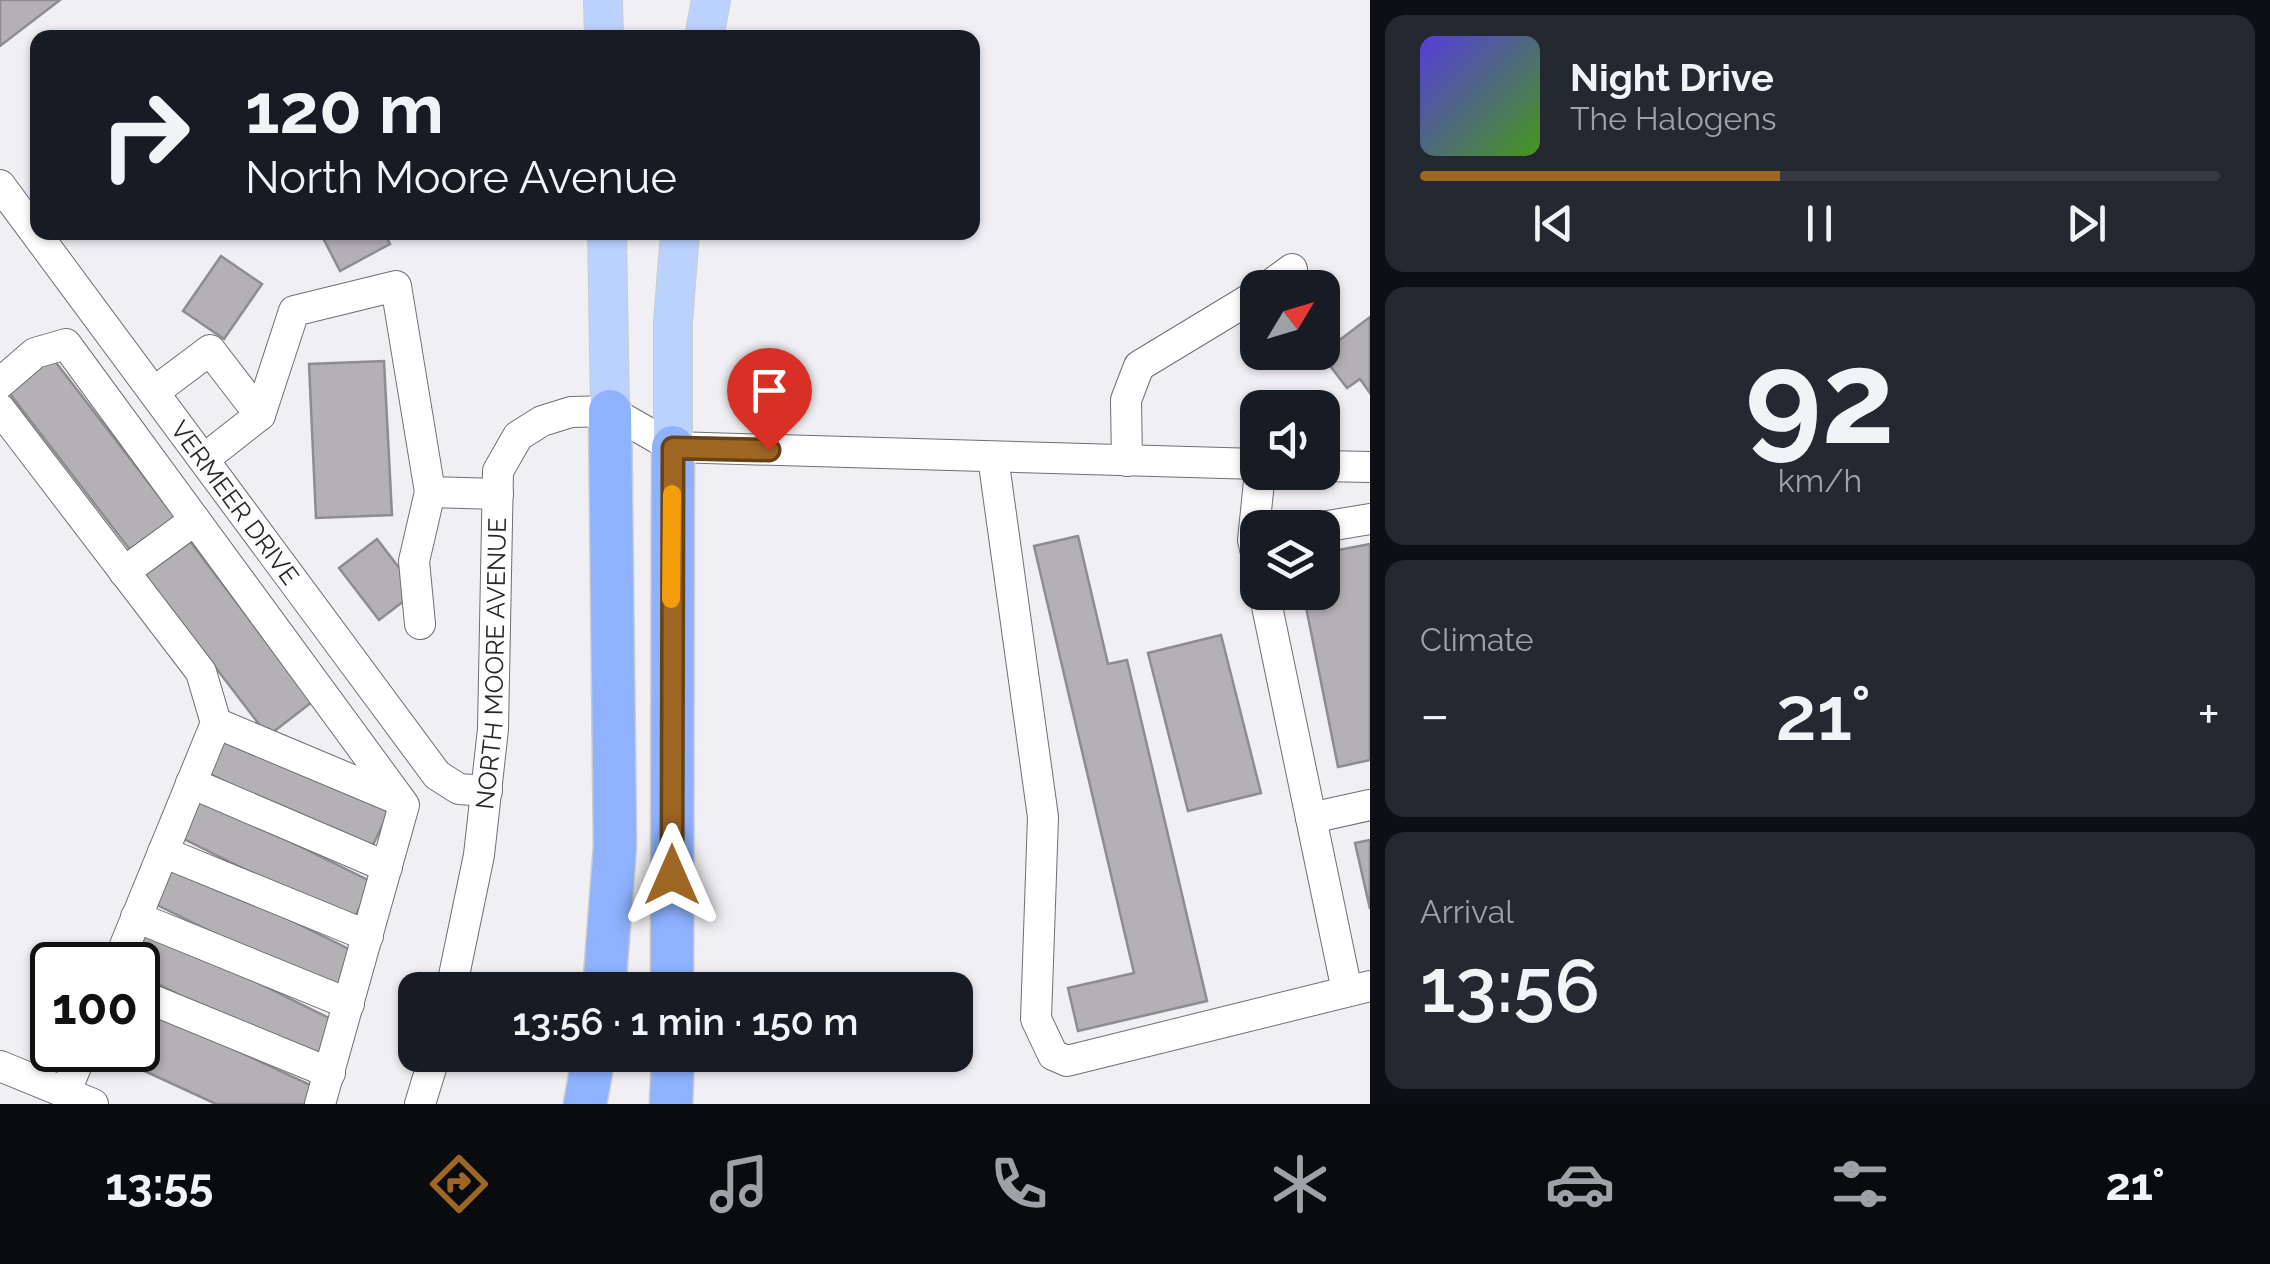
<!DOCTYPE html>
<html lang="en">
<head>
<meta charset="utf-8">
<style>
	:root { --surface:#171b24; --page:#242831; --text:#f1f3f6; --muted:#9ea1a6; --line:#363941; --accent:#9e6623 }
	body { margin:0; font-family:Raleway,sans-serif; background:var(--page); color:var(--text); height:100vh; display:flex; flex-direction:column; font-size:38px; white-space:nowrap }
	* { box-sizing:border-box; margin:0 }
	p { font-size:32px; color:var(--muted) }
	.icon { flex:none; width:55px; height:55px; fill:none; stroke:currentColor; stroke-width:2; stroke-linecap:round; stroke-linejoin:round }
	.map { position:relative; flex:1; overflow:hidden }
	.drawer { display:flex; flex-direction:column; gap:15px; padding:15px; background:#0d0f14; width:900px }
	.drawer>* { flex:none }
	.banner { position:absolute; left:30px; top:30px; width:950px; height:210px; border-radius:20px; box-shadow:0 2px 8px #0004; background:#171b24; color:var(--text); overflow:hidden }
	.needle { width:65px; rotate:52deg }
	.buttons { position:absolute; left:1240px; top:270px; display:grid; gap:20px }
	.buttons a { display:grid; place-items:center; width:100px; height:100px; border-radius:20px; background:var(--surface); box-shadow:0 2px 8px #0004; font-size:50px }
	.speed { position:absolute; left:30px; top:942px; display:flex; gap:20px; font-size:50px; font-weight:700; text-align:center }
	.speed>* { display:grid; place-content:center; width:130px; height:130px; border-radius:50%; background:var(--surface); box-shadow:0 2px 8px #0004; line-height:1 }
	.speed .limit { border:5px solid #111; border-radius:15px; background:#fff; color:#111 }
	.pin { position:absolute; display:grid; place-items:center; width:85px; height:85px; color:#fff; margin:-102px -42px; border-radius:50% 50% 50% 0; rotate:-45deg; box-shadow:0 0 10px #0007 }
	.pin .icon { rotate:45deg }
	.me { position:absolute; width:110px; margin:-55px; rotate:0deg; stroke-linejoin:round; filter:drop-shadow(0 0 8px #0008) }
	.turn { display:flex; align-items:center; gap:35px; height:210px; padding:0 50px; font-size:45px }
	.turn .icon { width:130px; height:130px; stroke-width:2.5 }
	.turn b { display:block; font-size:70px; line-height:85px }
	.big { font-size:75px; font-weight:600; line-height:1.1 }
	.drawer .card { flex:1; display:flex; flex-direction:column; justify-content:center; gap:15px; min-width:0; padding:0 35px; border-radius:20px; background:var(--page) }
	.drawer .dial { align-items:center; gap:0 }
	.dial b { font-size:130px; line-height:1 }
	.song { display:flex; align-items:center; gap:30px }
	.cover { width:120px; height:120px; border-radius:15px; background:linear-gradient(135deg,hsl(250 70% 55%),hsl(100 70% 35%)) }
	.played { height:10px; border-radius:5px; background:linear-gradient(90deg,var(--accent) 45%,var(--line) 45%) }
	.keys { display:flex; justify-content:space-around; direction:ltr }
	.heat { display:flex; justify-content:space-between; align-items:center; font-size:55px; direction:ltr }
	.trip { position:absolute; left:398px; top:972px; width:575px; height:100px; border-radius:20px; background:var(--surface); box-shadow:0 2px 8px #0004; font-weight:600; line-height:100px; text-align:center }
	.dock { display:flex; height:160px; justify-content:space-around; align-items:center; background:#090b0e; color:var(--muted) }
	.dock .icon { width:70px; height:70px }
	.dock .on { color:var(--accent) }
	.dock b { font-size:45px; color:var(--text) }
	main { display:flex; flex:1; min-height:0 }
	.map>svg:first-child { display:block }
	.building { fill:#b4b1b5; stroke:#8f8c90; stroke-width:2.5 }
	.lines { fill:none; stroke-linecap:round; stroke-linejoin:round }
	.minor-casing { stroke:#6f6f73; stroke-width:32 }
	.major-casing { stroke:#cbcbcc; stroke-width:40 }
	.highway-casing { stroke:#cbcbcc; stroke-width:45 }
	.minor { stroke:#fff; stroke-width:30 }
	.major { stroke:#bbd1fe; stroke-width:38 }
	.highway { stroke:#8eb2fd; stroke-width:42 }
	.route-casing { stroke:#674217; stroke-width:25 }
	.route { stroke:#9e6623; stroke-width:18 }
	.slow { stroke:#f59e0b; stroke-width:18 }
	.labels { text-anchor:middle; dominant-baseline:central; stroke-width:8; stroke-linejoin:round; paint-order:stroke }
	.street-label { font-size:25px; fill:#28282a; stroke:#fff }
</style>
</head>
<body>
<main>
<div class="map">
<svg width="1370" height="1104" viewBox="0 0 1370 1104">
	<rect width="100%" height="100%" fill="#f0f0f4"/>
	<path class="building" d="M 0,0 L 60,0 L 0,46 Z
		M 320,232 L 384,232 L 390,244 L 340,271 Z
		M 221,256 L 262,284 L 224,339 L 183,311 Z
		M 1370,317 L 1370,393 L 1360,379 L 1347,388 L 1321,354 Z
		M 51,356 L 178,521 L 134,555 L 7,390 Z
		M 384,361 L 392,515 L 316,518 L 309,364 Z
		M 186,536 L 312,702 L 268,736 L 141,570 Z
		M 1078,536 L 1108,664 L 1127,660 L 1207,1001 L 1078,1031 L 1068,988 L 1134,973 L 1034,546 Z
		M 377,539 L 417,591 L 379,620 L 339,568 Z
		M 1370,544 L 1370,760 L 1338,767 L 1303,592 L 1322,592 L 1322,553 Z
		M 1221,635 L 1261,793 L 1188,811 L 1148,653 Z
		M 227,731 L 389,812 L 369,853 L 206,772 Z
		M 200,797 L 372,882 L 352,923 L 180,837 Z
		M 1370,840 L 1370,909 L 1355,843 Z
		M 173,862 L 355,952 L 335,993 L 153,903 Z
		M 147,928 L 339,1023 L 318,1064 L 138,974 L 138,965 L 129,965 Z
		M 138,1005 L 317,1088 L 310,1104 L 216,1104 L 99,1050 L 138,1050 Z"/>
	<g class="lines">
		<defs>
			<g id="minor">
				<path id="s1" d="M 0,185 L 437,775 L 459,789 L 487,791"/>
				<path d="M 1266,288 L 1292,269"/>
				<path d="M 0,383 L 35,353 L 66,344 L 404,805 L 320,1104"/>
				<path d="M 154,392 L 210,350 L 260,415"/>
				<path d="M 0,409 L 201,672 L 216,723 L 117,965"/>
				<path d="M 993,457 L 1043,817 L 1036,1019 L 1053,1055 L 1067,1061 L 1370,986"/>
				<path d="M 204,459 L 260,415 L 294,311 L 396,286 L 430,492 L 498,494"/>
				<path d="M 1127,461 L 1126,400 L 1139,366 L 1258,294"/>
				<path d="M 1322,466 L 1370,467"/>
				<path d="M 1316,528 L 1370,519"/>
				<path d="M 1258,562 L 1253,540 L 1260,472"/>
				<path d="M 124,572 L 195,520"/>
				<path d="M 1264,592 L 1347,991"/>
				<path d="M 420,624 L 414,561 L 430,492"/>
				<path d="M 216,723 L 397,799"/>
				<path d="M 191,783 L 387,867"/>
				<path d="M 1311,818 L 1370,805"/>
				<path d="M 163,852 L 368,936"/>
				<path d="M 136,917 L 349,1004"/>
				<path id="s2" d="M 451,990 L 479,855 L 493,729 L 498,471 L 518,436 L 542,421 L 571,412 L 610,411 L 673,447 L 1258,464"/>
				<path d="M 138,994 L 330,1073"/>
				<path d="M 0,1066 L 93,1104"/>
				<path d="M 65,1093 L 83,1050"/>
				<path d="M 420,1104 L 435,1055"/>
			</g>
			<path id="major" d="M 603,0 L 604,38
				M 704,38 L 711,0
				M 607,232 L 610,411
				M 673,447 L 673,322 L 680,232"/>
			<path id="highway" d="M 604,990 L 615,846 L 610,411
				M 672,990 L 673,447
				M 585,1104 L 594,1055
				M 671,1104 L 673,1055"/>
		</defs>
		<use href="#minor" class="minor-casing"/>
		<use href="#major" class="major-casing"/>
		<use href="#highway" class="highway-casing"/>
		<use href="#minor" class="minor"/>
		<use href="#major" class="major"/>
		<use href="#highway" class="highway"/>
	</g>
	<g class="lines">
		<defs>
			<path id="route" d="M 672,875 L 673,448 L 769,450"/>
		</defs>
		<use href="#route" class="route-casing"/>
		<use href="#route" class="route"/>
		<path class="slow" d="M 671,599 L 672,494"/>
	</g>
	<g class="labels">
		<g class="street-label">
			<text stroke="none"><textPath href="#s1" startOffset="395">VERMEER DRIVE</textPath></text>
			<text stroke="none"><textPath href="#s2" startOffset="330">NORTH MOORE AVENUE</textPath></text>
		</g>
	</g>
</svg>
<div class="buttons">
<a><svg class="needle" viewBox="-14 -14 28 28"><path d="M0-13l5 13h-10z" fill="#e53935"/><path d="M0 13l5-13h-10z" fill="#9ea1a6"/></svg></a>
<a><svg class="icon" aria-label="sound" viewBox="0 0 24 24"><path d="M4 9h4l5-4v14l-5-4H4zM17 9q2 3 0 6"/></svg></a>
<a><svg class="icon" aria-label="layers" viewBox="0 0 24 24"><path d="M12 4l9 5-9 5-9-5zM3 14l9 5 9-5"/></svg></a>
</div>
<div class="speed"><div class="limit">100</div></div>
<div class="pin" style="left:769px;top:450px;background:#d93025"><svg class="icon" aria-label="arrive" viewBox="0 0 24 24"><path d="M6 21V4h12l-3 4 3 4H6"/></svg></div>
<svg class="me" style="left:672px;top:875px" viewBox="-20 -20 40 40"><path d="M0-17L14 15 0 8-14 15z" fill="#9e6623" stroke="#fff" stroke-width="4"/></svg>
<div class="trip">13:56 · 1 min · 150 m</div>
<div class="banner">
<div class="turn"><svg class="icon" aria-label="right" viewBox="0 0 24 24"><path d="M7 20v-9h11M14 6l5 5-5 5"/></svg><div><b>120 m</b>North Moore Avenue</div></div>
</div>
</div>
<section class="drawer">
<div class="card">
<div class="song"><i class="cover"></i><div><b>Night Drive</b><p>The Halogens</p></div></div>
<div class="played"></div>
<div class="keys"><svg class="icon" aria-label="previous" viewBox="0 0 24 24"><path d="M18 5L8 12l10 7zM5 5v14"/></svg><svg class="icon" aria-label="pause" viewBox="0 0 24 24"><path d="M8 5v14M16 5v14"/></svg><svg class="icon" aria-label="next" viewBox="0 0 24 24"><path d="M6 5l10 7-10 7zM19 5v14"/></svg></div>
</div>
<div class="card dial"><b>92</b><p>km/h</p></div>
<div class="card"><p>Climate</p>
<div class="heat"><a>−</a><b class="big">21°</b><a>+</a></div>
</div>
<div class="card"><p>Arrival</p><b class="big">13:56</b></div>
</section>
</main>
<nav class="dock">
<b>13:55</b>
<svg class="icon on" aria-label="directions" viewBox="0 0 24 24"><path d="M12 3l9 9-9 9-9-9zM9 14v-3h6M13 9l2 2-2 2"/></svg>
<svg class="icon" aria-label="music" viewBox="0 0 24 24"><path d="M9 18V5l10-2v13"/><circle cx="6" cy="18" r="3"/><circle cx="16" cy="16" r="3"/></svg>
<svg class="icon" aria-label="phone" viewBox="0 0 24 24"><path d="M5 4h4l2 5-3 2q2 4 5 5l2-3 5 2v4C11 20 4 13 5 4z"/></svg>
<svg class="icon" aria-label="climate" viewBox="0 0 24 24"><path d="M12 3v18M4 7l16 10M4 17L20 7"/></svg>
<svg class="icon" aria-label="car" viewBox="0 0 24 24"><path d="M5 17H2v-5l4-1 3-4h7l3 4 3 1v5h-3M9 17h6M6 11h13"/><circle cx="7" cy="17" r="2"/><circle cx="17" cy="17" r="2"/></svg>
<svg class="icon" aria-label="filters" viewBox="0 0 24 24"><path d="M4 7h16M4 17h16"/><circle cx="9" cy="7" r="2"/><circle cx="15" cy="17" r="2"/></svg>
<b>21°</b>
</nav>
</body>
</html>
